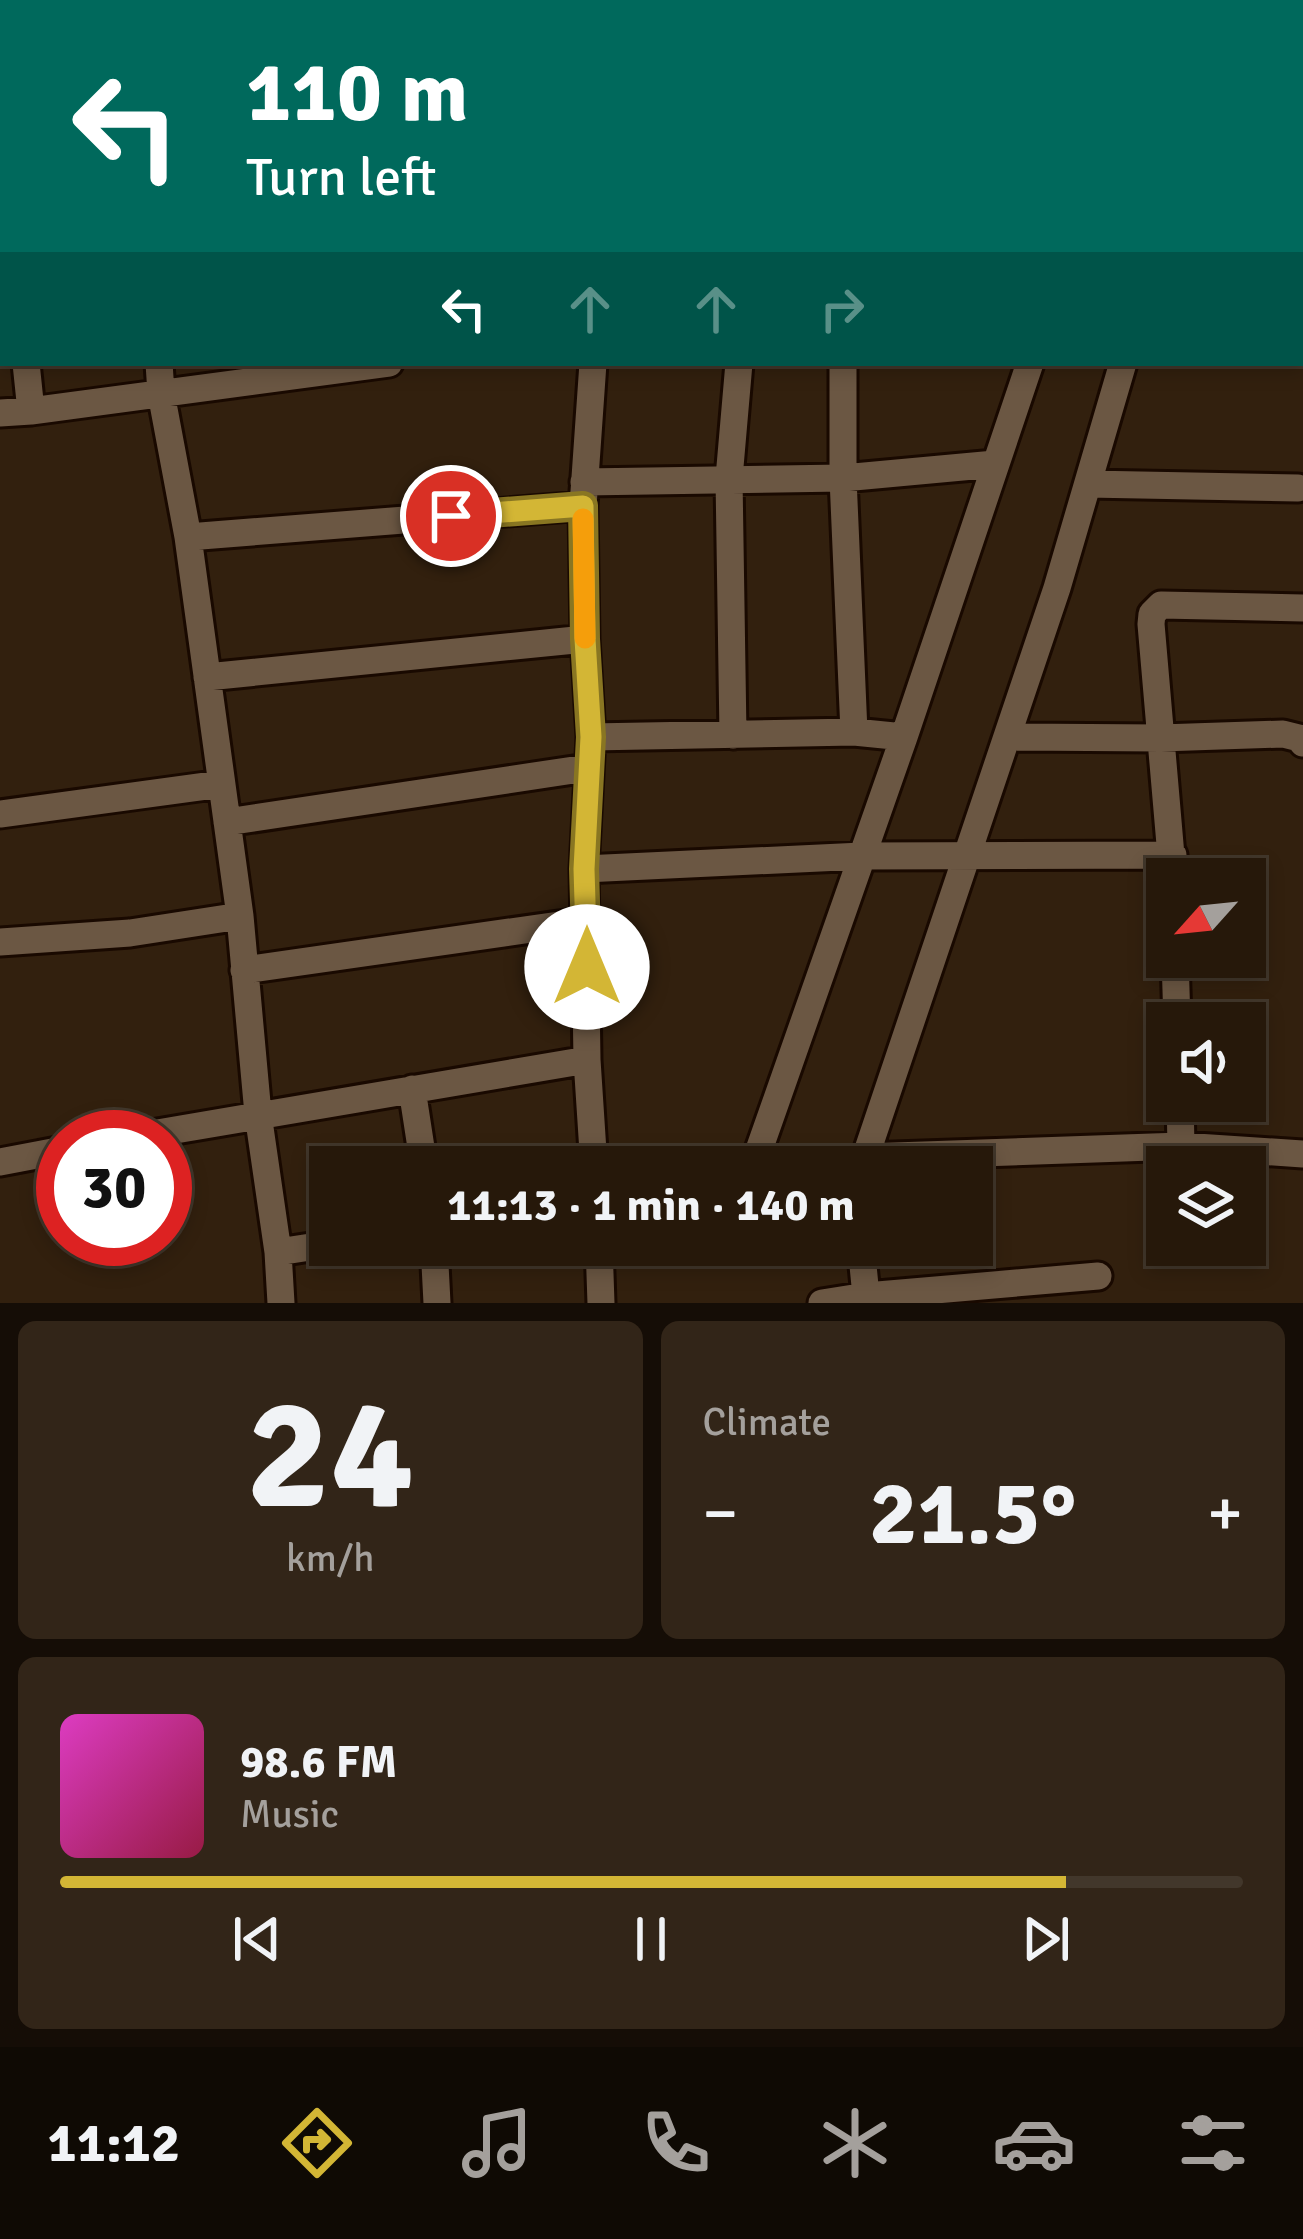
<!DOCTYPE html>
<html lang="en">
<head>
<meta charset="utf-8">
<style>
	:root { --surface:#26180a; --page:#322518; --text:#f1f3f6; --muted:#a4a09c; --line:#42372b; --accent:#d3b635 }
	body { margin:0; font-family:Signika,sans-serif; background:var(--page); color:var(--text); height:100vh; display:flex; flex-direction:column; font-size:45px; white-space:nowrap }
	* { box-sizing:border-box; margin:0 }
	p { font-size:39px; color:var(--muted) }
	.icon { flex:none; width:66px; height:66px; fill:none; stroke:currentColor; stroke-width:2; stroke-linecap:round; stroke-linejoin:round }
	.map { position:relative; height:1303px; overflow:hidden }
	.side { display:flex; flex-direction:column; gap:18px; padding:18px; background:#150d06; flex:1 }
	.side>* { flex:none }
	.hud { position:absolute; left:0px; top:0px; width:1305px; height:366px; box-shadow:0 6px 18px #0003,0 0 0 3px var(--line); background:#00695c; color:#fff; overflow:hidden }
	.needle { width:78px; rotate:243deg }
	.tools { position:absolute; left:1146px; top:858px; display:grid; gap:24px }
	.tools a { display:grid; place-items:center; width:120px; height:120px; border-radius:0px; background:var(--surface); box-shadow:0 6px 18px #0003,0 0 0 3px var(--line); font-size:60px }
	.speed { position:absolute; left:36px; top:1110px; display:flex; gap:24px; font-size:60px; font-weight:700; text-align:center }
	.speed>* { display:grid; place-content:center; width:156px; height:156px; border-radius:50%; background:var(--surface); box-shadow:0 6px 18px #0003,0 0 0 3px var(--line); line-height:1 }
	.speed .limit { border:18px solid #d22; background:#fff; color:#111 }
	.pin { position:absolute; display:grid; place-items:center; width:102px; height:102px; color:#fff; margin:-51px; border:6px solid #fff; border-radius:50%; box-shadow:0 3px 12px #0007 }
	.me { position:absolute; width:132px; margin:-66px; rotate:0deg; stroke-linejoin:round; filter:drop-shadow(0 0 9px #0008) }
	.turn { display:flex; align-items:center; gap:42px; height:252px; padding:0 48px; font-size:54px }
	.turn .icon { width:156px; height:156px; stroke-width:2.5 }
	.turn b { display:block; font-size:84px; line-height:102px }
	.lanes { display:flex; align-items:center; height:114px; padding:0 48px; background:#0003; justify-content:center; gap:60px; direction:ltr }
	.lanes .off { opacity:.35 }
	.big { font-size:90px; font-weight:700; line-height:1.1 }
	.side .widget { flex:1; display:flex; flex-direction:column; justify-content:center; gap:18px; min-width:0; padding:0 42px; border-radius:18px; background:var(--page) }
	.side .dial { align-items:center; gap:0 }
	.dial b { font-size:156px; line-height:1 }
	.song { display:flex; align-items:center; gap:36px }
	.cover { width:144px; height:144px; border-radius:18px; background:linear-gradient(135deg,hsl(310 70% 55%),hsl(340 70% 35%)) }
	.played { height:12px; border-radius:6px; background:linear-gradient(90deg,var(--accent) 85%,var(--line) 85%) }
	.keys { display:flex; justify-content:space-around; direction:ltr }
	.heat { display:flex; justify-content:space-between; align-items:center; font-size:66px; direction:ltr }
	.side .tiles { flex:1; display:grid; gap:18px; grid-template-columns:1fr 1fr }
	.widget:last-child { grid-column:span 2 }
	.trip { position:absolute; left:309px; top:1146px; width:684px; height:120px; border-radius:0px; background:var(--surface); box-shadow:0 6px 18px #0003,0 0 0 3px var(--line); font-weight:700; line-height:120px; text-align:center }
	.tab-bar { display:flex; height:192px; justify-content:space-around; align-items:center; background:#0f0a04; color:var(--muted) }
	.tab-bar .icon { width:84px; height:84px }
	.tab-bar .current { color:var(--accent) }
	.tab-bar b { font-size:54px; color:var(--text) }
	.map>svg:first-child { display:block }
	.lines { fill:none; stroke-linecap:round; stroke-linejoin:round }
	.street-casing { stroke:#190900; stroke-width:33 }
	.street { stroke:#6b5743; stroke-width:27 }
	.route-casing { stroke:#897622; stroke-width:30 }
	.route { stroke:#d3b635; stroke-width:21 }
	.slow { stroke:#f59e0b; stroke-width:21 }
</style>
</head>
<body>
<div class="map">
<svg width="1303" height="1303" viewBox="0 0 1303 1303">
	<rect width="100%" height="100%" fill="#32200e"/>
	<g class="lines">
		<defs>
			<path id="street" d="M 119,0 L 119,3
				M 404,0 L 404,3
				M 877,0 L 877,3
				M 1019,0 L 1019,3
				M 577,3 L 611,0
				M 735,3 L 735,0
				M 1130,3 L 1131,0
				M 1245,3 L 1245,0
				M 0,124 L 3,152
				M 1302,340 L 1303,341
				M 26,363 L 31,411
				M 159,363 L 161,393 L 188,537 L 240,916 L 258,1114 L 278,1252 L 330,1244
				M 593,363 L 583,506 L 585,639 L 591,737 L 584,869 L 587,1060 L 594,1167
				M 843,363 L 843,478 L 854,732
				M 0,413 L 31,411 L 389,363
				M 584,482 L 843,478 L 995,464
				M 1088,484 L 1298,488
				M 188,537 L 583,506
				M 207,677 L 585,639
				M 733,735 L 729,478 L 739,363
				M 591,737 L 854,732 L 904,737
				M 1007,737 L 1161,738 L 1283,734 L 1299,738 L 1303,743
				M 0,814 L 221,784
				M 227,822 L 587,768
				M 584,869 L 862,856 L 1173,855
				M 1173,879 L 1151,624 L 1152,614 L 1161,605 L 1303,608
				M 0,942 L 130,933 L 240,916
				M 1175,957 L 1177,1023
				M 244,970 L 587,921
				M 412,1089 L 424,1167
				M 1180,1101 L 1181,1146
				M 134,1137 L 587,1060
				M 865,1157 L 1181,1146 L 1303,1154
				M 0,1162 L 63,1150
				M 753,1167 L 904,737 L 1030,363
				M 862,1167 L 1057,588 L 1123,363
				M 434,1245 L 437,1303
				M 599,1245 L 601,1303
				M 861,1245 L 866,1296
				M 278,1252 L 281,1303
				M 822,1303 L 866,1296 L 1098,1276"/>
		</defs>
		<use href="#street" class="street-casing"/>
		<use href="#street" class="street"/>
	</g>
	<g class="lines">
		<defs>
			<path id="route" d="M 451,516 L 583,506 L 585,639 L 591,737 L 584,869 L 587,967"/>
		</defs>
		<use href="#route" class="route-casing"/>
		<use href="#route" class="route"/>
		<path class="slow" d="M 583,519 L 585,638"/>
	</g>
</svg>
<div class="tools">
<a><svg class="needle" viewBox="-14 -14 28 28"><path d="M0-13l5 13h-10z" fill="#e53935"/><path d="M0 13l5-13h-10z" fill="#a4a09c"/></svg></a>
<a><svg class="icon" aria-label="sound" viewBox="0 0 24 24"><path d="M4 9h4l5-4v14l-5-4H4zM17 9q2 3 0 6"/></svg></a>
<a><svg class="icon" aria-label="layers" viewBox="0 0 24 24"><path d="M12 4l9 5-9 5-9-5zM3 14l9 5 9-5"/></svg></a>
</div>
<div class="speed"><div class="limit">30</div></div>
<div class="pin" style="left:451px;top:516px;background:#d93025"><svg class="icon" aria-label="arrive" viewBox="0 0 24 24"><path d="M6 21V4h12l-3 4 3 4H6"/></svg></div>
<svg class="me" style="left:587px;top:967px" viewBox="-20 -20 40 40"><circle r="19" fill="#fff"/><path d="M0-13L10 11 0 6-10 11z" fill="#d3b635"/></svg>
<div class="trip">11:13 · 1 min · 140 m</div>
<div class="hud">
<div class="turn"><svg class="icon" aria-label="left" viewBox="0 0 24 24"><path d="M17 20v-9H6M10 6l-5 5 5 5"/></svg><div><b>110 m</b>Turn left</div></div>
<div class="lanes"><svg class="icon" aria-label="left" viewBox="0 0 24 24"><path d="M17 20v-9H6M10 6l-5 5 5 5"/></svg><svg class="icon off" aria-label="ahead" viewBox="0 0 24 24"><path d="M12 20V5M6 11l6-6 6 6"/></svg><svg class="icon off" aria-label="ahead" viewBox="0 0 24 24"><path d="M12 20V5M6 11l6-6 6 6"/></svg><svg class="icon off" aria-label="right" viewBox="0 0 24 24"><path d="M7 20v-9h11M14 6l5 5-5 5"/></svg></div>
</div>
</div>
<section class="side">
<div class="tiles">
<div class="widget dial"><b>24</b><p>km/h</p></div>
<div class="widget"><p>Climate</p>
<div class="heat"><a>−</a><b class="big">21.5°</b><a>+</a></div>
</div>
<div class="widget">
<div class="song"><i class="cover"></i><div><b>98.6 FM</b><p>Music</p></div></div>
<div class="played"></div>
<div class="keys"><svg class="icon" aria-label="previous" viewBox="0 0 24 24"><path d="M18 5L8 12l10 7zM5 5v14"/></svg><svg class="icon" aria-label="pause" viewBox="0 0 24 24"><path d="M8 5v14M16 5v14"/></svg><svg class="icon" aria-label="next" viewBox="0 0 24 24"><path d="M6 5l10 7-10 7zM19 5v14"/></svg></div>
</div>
</div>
</section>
<nav class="tab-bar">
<b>11:12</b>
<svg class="icon current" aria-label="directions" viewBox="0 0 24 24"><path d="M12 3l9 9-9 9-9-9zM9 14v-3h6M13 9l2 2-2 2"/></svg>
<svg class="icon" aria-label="music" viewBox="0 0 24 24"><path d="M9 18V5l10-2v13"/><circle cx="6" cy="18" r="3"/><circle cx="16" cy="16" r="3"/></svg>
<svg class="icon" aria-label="phone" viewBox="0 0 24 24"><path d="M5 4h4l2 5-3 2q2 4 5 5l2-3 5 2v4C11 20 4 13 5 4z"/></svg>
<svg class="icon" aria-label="climate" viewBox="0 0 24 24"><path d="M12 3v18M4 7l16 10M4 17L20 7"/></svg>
<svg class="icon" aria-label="car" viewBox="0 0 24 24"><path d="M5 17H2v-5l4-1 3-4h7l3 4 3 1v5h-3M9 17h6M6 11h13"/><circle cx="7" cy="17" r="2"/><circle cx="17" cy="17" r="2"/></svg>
<svg class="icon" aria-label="filters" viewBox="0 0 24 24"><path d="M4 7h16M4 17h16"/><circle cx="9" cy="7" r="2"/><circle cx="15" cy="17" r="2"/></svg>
</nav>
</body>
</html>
